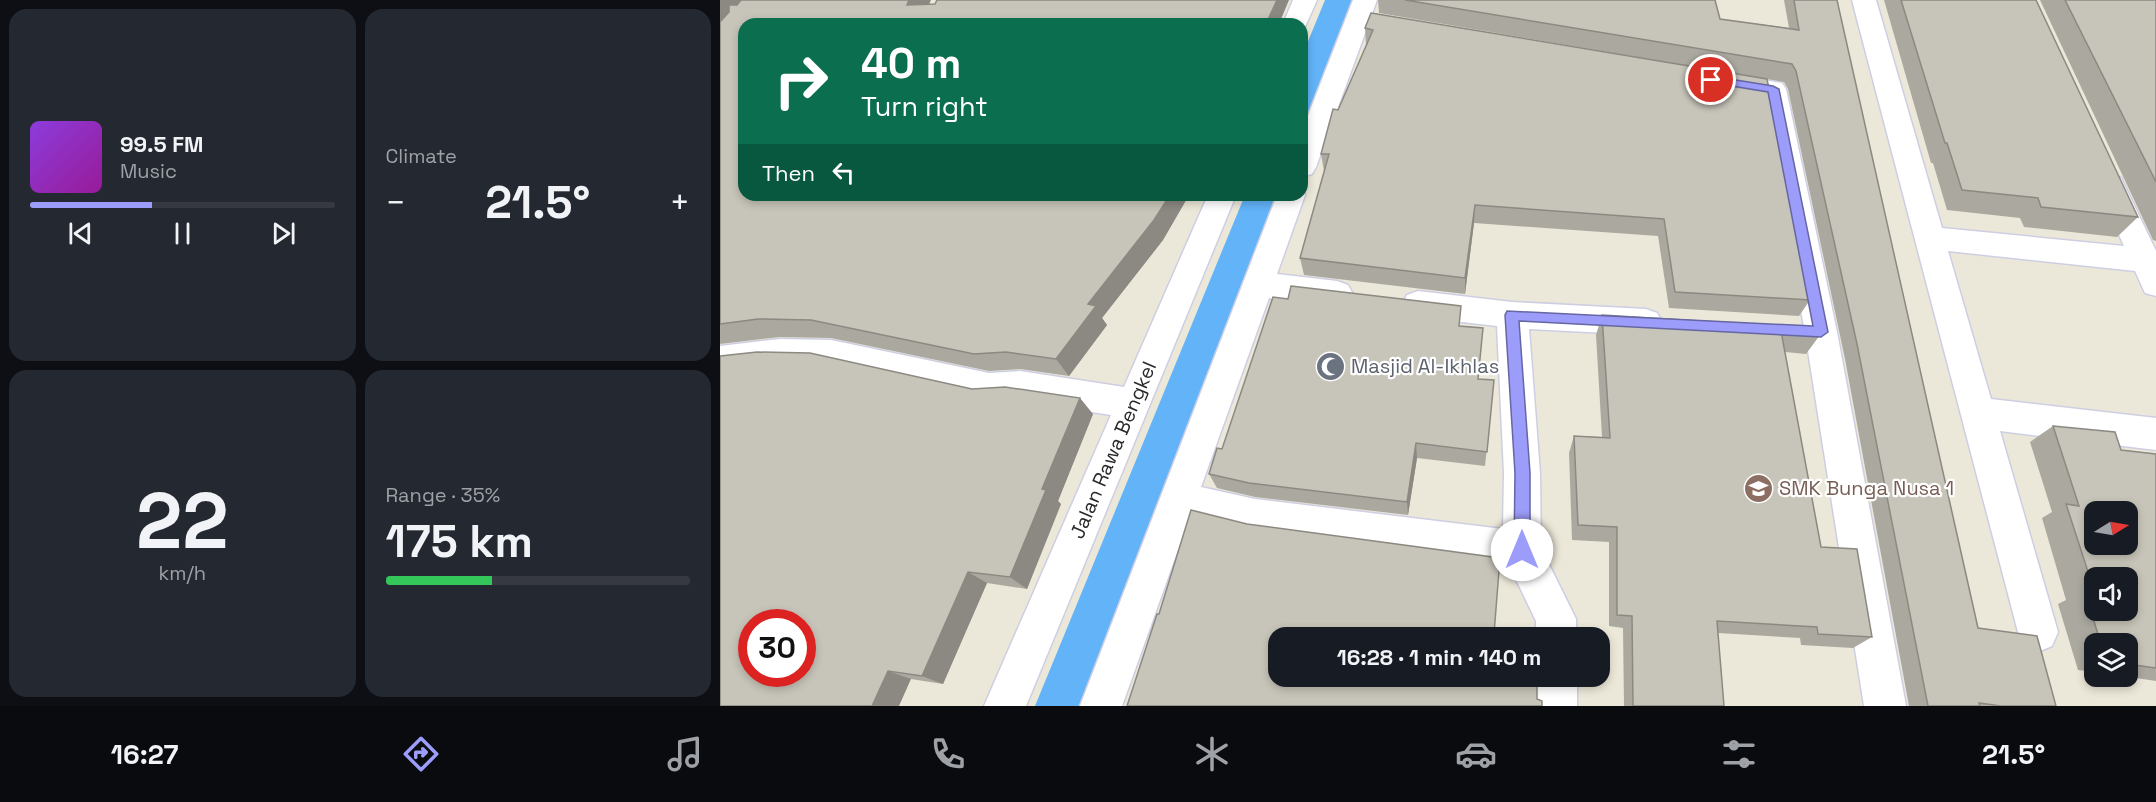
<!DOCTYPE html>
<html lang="en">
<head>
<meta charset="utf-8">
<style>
	:root { --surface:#171b24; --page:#242831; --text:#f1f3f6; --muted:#9ea1a6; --line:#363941; --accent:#9c9dfa }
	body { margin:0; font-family:"Space Grotesk",sans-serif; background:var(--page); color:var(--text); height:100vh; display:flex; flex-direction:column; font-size:22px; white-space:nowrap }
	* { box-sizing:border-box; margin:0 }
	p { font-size:20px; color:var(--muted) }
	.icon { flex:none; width:33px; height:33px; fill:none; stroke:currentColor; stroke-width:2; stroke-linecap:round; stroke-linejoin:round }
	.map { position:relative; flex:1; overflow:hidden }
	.side { display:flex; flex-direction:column; gap:9px; padding:9px; background:#0d0f14; width:720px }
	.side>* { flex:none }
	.hud { position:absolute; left:18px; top:18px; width:570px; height:183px; border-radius:18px; box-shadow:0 3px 9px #0003; background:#0b6e4f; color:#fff; overflow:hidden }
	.needle { width:39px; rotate:79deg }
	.controls { position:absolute; left:1364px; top:501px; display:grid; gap:12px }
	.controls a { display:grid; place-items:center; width:54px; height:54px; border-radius:12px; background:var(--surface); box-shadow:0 3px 9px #0003; font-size:30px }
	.speed { position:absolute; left:18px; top:609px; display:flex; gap:12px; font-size:30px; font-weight:700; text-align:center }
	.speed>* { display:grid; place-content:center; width:78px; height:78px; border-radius:50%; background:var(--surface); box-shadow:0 3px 9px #0003; line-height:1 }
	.speed .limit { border:9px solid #d22; background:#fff; color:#111 }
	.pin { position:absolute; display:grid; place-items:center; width:51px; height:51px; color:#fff; margin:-26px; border:3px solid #fff; border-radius:50%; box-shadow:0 2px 6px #0007 }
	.me { position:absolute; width:66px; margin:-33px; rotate:0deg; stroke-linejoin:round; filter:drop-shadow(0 0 4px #0008) }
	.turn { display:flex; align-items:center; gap:21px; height:126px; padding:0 24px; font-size:27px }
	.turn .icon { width:78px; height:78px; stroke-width:2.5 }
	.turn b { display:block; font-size:42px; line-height:51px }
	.then { display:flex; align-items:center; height:57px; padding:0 24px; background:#0003; gap:12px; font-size:22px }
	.big { font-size:45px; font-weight:600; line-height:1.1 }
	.side .tile { flex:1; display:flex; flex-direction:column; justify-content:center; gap:9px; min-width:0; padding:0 21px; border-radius:18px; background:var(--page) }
	.side .dial { align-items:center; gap:0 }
	.dial b { font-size:78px; line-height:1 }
	.song { display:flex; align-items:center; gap:18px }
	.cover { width:72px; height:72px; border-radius:9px; background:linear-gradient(135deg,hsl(270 70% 55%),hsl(300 70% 35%)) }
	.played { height:6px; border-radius:3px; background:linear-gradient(90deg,var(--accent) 40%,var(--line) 40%) }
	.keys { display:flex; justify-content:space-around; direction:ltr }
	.heat { display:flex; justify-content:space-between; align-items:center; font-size:33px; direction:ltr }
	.charge { height:9px; border-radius:4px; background:linear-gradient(90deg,#34c759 35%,var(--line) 0) }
	.side .tiles { flex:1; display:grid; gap:9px; grid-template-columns:repeat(2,1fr) }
	.trip { position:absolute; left:548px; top:627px; width:342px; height:60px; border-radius:18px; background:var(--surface); box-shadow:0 3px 9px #0003; font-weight:600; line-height:60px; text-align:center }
	.tabs { display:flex; height:96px; justify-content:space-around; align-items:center; background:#090b0e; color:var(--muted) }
	.tabs .icon { width:42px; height:42px }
	.tabs .current { color:var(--accent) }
	.tabs b { font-size:27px; color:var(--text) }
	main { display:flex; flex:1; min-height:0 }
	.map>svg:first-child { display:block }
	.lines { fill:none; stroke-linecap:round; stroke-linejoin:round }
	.canal { fill:#62b3f8; fill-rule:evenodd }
	.minor-casing { stroke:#cecee3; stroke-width:3 }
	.minor { fill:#fff; fill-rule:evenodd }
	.wall { fill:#aba99f; fill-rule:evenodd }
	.shaded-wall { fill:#8b8982 }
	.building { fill:#c7c4b9; stroke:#8b8982; stroke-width:1.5; fill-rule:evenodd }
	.route { fill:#9c9dfa; stroke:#6566a2; stroke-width:1.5 }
	.labels { text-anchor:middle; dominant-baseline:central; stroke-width:4.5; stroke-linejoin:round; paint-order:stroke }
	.worship-label { font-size:20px; fill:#5b616d; stroke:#fff; text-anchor:start }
	.street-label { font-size:20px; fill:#292929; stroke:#fff }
	.education-label { font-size:20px; fill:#785e54; stroke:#fff; text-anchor:start }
</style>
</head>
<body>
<main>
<section class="side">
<div class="tiles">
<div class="tile">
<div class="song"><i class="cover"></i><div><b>99.5 FM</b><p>Music</p></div></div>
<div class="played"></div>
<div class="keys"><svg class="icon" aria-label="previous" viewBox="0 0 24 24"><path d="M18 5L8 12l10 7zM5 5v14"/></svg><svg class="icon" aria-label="pause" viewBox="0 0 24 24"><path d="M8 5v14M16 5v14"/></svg><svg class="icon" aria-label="next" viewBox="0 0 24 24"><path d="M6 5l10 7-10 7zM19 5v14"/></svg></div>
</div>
<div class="tile"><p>Climate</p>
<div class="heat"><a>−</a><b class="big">21.5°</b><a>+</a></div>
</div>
<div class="tile dial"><b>22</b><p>km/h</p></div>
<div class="tile"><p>Range · 35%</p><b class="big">175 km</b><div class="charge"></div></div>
</div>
</section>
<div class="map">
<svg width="1436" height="706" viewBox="0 0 1436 706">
	<rect width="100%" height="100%" fill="#ece8d9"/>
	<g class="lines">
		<path class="canal" d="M 605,0 L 641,0 L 602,104 L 596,113 L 582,117 L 582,56 Z
			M 525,195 L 569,195 L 379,706 L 315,706 Z"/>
		<defs>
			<path id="minor" d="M 573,0 L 597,0 L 584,29 L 582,24 L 563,24 Z
				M 633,0 L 657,0 L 652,14 L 701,24 L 704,29 L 701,34 L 692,36 L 647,28 L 596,167 L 592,174 L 582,177 L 582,131 Z
				M 1132,0 L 1156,0 L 1222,228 L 1404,246 L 1377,185 L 1381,178 L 1391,175 L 1401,178 L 1436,251 L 1436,296 L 1425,293 L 1415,271 L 1228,251 L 1271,399 L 1436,418 L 1436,450 L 1280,431 L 1338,632 L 1332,646 L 1318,652 L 1304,646 L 1298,632 Z
				M 1003,73 L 1062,83 L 1066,89 L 1117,332 L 1186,706 L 1144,706 L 1085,332 L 1041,96 L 994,87 L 990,81 L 994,75 Z
				M 582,189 L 585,195 L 557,274 L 617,281 L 628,285 L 633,294 L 628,303 L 617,307 L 549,298 L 481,487 L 535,499 L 783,529 L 784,473 L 777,326 L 698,317 L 687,313 L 682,304 L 687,295 L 698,291 L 792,302 L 926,309 L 937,313 L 942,322 L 937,331 L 926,335 L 809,329 L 820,473 L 821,548 L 856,619 L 856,638 L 816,638 L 816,621 L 790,567 L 535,535 L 469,519 L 402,706 L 360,706 L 557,195 L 582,195 Z
				M 488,195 L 516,195 L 306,706 L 264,706 L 391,415 L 300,401 L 269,403 L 111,368 L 60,367 L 0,374 L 0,346 L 60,339 L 111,340 L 269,373 L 300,371 L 404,387 Z
				M 815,676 L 857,676 L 857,706 L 815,706 Z"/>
		</defs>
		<use href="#minor" class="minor-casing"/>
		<use href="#minor" class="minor"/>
	</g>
	<path class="wall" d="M 0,0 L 209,4 L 569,0 L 24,195 L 469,195 L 443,240 L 382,318 L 387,325 L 349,376 L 300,369 L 269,371 L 111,338 L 60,337 L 0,344 Z
		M 658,0 L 995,0 L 1000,19 L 1069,28 L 1064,0 L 1117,0 L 1258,628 L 1336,706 L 1189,706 L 1125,359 L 1068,89 L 1064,82 L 659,13 Z
		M 1164,0 L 1316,0 L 1418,217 L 1397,237 L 1304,227 L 1300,218 L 1227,210 L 1213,163 L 1211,163 Z
		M 1320,0 L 1436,0 L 1436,241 L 1433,240 Z
		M 651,13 L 1090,300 L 1079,316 L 949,308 L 938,236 L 754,223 L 745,294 L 584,275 L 580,258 L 604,171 L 601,154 L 618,110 L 646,46 L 645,28 Z
		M 882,315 L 1099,328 L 1100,335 L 1086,354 L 1065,352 L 1101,547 L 1152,637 L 1133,648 L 1081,645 L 1080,638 L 998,633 L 1004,706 L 904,706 L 903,628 L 889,626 L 889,542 L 852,540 L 849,453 L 854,436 L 882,437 L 876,335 Z
		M 740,326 L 758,379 L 774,380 L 765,466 L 697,458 L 688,515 L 535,497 L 497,488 L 489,474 L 502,449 Z
		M 373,414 L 338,501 L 341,504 L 307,589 L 267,583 L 223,684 L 191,679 L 0,706 Z
		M 1333,426 L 1401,450 L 1436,454 L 1436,681 L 1403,676 L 1407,676 L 1407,644 L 1374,644 L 1374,672 L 1358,670 L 1338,604 L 1346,600 L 1322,518 L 1332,512 L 1310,442 ZM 1374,578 L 1407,610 L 1374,610 Z"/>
	<path class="shaded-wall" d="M 0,0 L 24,0 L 0,27 Z
		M 189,0 L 211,0 L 200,24 L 187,5 Z
		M 557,0 L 569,0 L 559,24 L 546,24 Z
		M 450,195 L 469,195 L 443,240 L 382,318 L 387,325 L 349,376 L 336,359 L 368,304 Z
		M 755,205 L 754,223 L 745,294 L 745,278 Z
		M 360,398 L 373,414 L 338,501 L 341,504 L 307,589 L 290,577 L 322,489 Z
		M 696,443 L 697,458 L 688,515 L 687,502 Z
		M 248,572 L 267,583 L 223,684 L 202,676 Z
		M 168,671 L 191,679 L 179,706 L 152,706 Z"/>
	<path class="building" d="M 21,0 L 189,0 L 187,5 L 215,4 L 217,0 L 557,0 L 546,24 L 24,24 L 24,195 L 450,195 L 434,220 L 368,304 L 376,306 L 336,359 L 286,352 L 254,354 L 91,320 L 38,319 L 0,324 L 0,22 L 9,12 L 9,5 L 17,5 Z
		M 685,0 L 995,0 L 1000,19 L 1079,30 L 1074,0 L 1117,0 L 1258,628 L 1317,636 L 1336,706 L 1281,706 L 1259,703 L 1260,706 L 1208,706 L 1137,344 L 1076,71 L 1072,64 Z
		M 1181,0 L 1316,0 L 1418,217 L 1321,207 L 1318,198 L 1242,190 L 1227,143 L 1225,143 Z
		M 1345,0 L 1436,0 L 1436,182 Z
		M 651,13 L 1047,79 L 1090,300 L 955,292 L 944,219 L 755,205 L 745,278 L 580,258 L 609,154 L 601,154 L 613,109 L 618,110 L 653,30 L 645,28 Z
		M 571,286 L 741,306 L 739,326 L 763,328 L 758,379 L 774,380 L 767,452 L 696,443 L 687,502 L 529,483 L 489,474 L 497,448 L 502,449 L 553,297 L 568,299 Z
		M 882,315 L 1099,328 L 1100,335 L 1061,331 L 1101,547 L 1137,549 L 1152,637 L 1098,634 L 1097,627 L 997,621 L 1004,706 L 913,706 L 912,616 L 897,615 L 897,527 L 858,525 L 854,436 L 890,438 Z
		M 37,352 L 90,353 L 252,389 L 285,387 L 360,398 L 322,489 L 326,490 L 290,577 L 248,572 L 202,676 L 168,671 L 152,706 L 0,706 L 0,356 ZM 32,622 L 82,622 L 82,674 L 32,674 Z
		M 1333,426 L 1395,432 L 1401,450 L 1436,454 L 1436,668 L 1407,664 L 1407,644 L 1381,644 L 1365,592 L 1374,593 L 1374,610 L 1407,610 L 1407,578 L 1374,578 L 1374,590 L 1346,504 L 1359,506 ZM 1374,512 L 1407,512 L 1407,544 L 1374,544 Z
		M 471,510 L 527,524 L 780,558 L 774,634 L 777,634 L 777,638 L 558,638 L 558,676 L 802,676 L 817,678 L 817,699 L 822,701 L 822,706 L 407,706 L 437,614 L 439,614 Z"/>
	<path class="route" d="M 991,76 L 1053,86 L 1059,89 L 1108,332 L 1101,337 L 799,321 L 810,473 L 810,550 L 808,556 L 802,558 L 796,556 L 794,550 L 795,473 L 785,315 L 787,311 L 1093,326 L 1048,92 L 987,82 L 986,80 Z"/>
	<defs>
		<symbol id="mosque-disc" viewBox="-11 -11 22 22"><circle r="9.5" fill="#6b7280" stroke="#fff"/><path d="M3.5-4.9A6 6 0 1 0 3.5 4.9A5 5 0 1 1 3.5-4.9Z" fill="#fff"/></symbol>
		<symbol id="school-disc" viewBox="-11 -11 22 22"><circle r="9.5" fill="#8d6e63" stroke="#fff"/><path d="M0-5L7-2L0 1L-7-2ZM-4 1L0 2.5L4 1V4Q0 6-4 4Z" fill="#fff"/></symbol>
	</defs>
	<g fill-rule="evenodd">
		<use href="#mosque-disc" x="594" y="350" width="33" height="33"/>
		<use href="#school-disc" x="1022" y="472" width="33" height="33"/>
	</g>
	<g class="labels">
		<g class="worship-label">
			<text x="631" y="366">Masjid Al-Ikhlas</text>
		</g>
		<g class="street-label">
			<text transform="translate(393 450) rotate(-67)">Jalan Rawa Bengkel</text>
		</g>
		<g class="education-label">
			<text x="1059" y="488">SMK Bunga Nusa 1</text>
		</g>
	</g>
</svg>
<div class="controls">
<a><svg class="needle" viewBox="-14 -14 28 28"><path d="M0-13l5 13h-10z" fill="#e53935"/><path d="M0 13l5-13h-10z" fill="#9ea1a6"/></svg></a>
<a><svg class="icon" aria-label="sound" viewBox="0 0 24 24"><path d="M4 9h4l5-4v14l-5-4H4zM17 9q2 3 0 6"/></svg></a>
<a><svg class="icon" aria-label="layers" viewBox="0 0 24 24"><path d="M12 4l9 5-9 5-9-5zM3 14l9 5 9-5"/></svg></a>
</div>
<div class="speed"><div class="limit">30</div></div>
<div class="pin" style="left:991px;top:80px;background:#d93025"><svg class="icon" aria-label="arrive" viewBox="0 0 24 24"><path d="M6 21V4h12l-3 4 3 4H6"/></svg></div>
<svg class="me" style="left:802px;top:550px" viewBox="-20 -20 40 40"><circle r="19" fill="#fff"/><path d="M0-13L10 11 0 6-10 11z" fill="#9c9dfa"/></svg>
<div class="trip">16:28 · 1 min · 140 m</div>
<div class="hud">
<div class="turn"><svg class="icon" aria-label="right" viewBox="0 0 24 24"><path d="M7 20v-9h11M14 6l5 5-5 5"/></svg><div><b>40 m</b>Turn right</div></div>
<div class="then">Then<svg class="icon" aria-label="left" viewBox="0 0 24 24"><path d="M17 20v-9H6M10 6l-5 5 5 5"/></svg></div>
</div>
</div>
</main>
<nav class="tabs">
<b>16:27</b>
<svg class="icon current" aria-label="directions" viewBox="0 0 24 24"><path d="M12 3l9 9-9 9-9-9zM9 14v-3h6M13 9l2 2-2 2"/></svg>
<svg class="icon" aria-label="music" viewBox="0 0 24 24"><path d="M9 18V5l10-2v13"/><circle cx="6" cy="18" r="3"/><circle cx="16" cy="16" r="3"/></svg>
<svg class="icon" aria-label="phone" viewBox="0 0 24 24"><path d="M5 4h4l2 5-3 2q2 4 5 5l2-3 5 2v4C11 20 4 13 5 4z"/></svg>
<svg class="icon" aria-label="climate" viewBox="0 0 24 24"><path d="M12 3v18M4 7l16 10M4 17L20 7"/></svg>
<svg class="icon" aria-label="car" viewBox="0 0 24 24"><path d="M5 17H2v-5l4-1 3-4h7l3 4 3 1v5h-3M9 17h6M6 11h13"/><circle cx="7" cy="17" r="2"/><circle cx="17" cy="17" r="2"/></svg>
<svg class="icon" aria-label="filters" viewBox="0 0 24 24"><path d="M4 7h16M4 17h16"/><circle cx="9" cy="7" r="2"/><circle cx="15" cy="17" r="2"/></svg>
<b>21.5°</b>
</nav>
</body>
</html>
